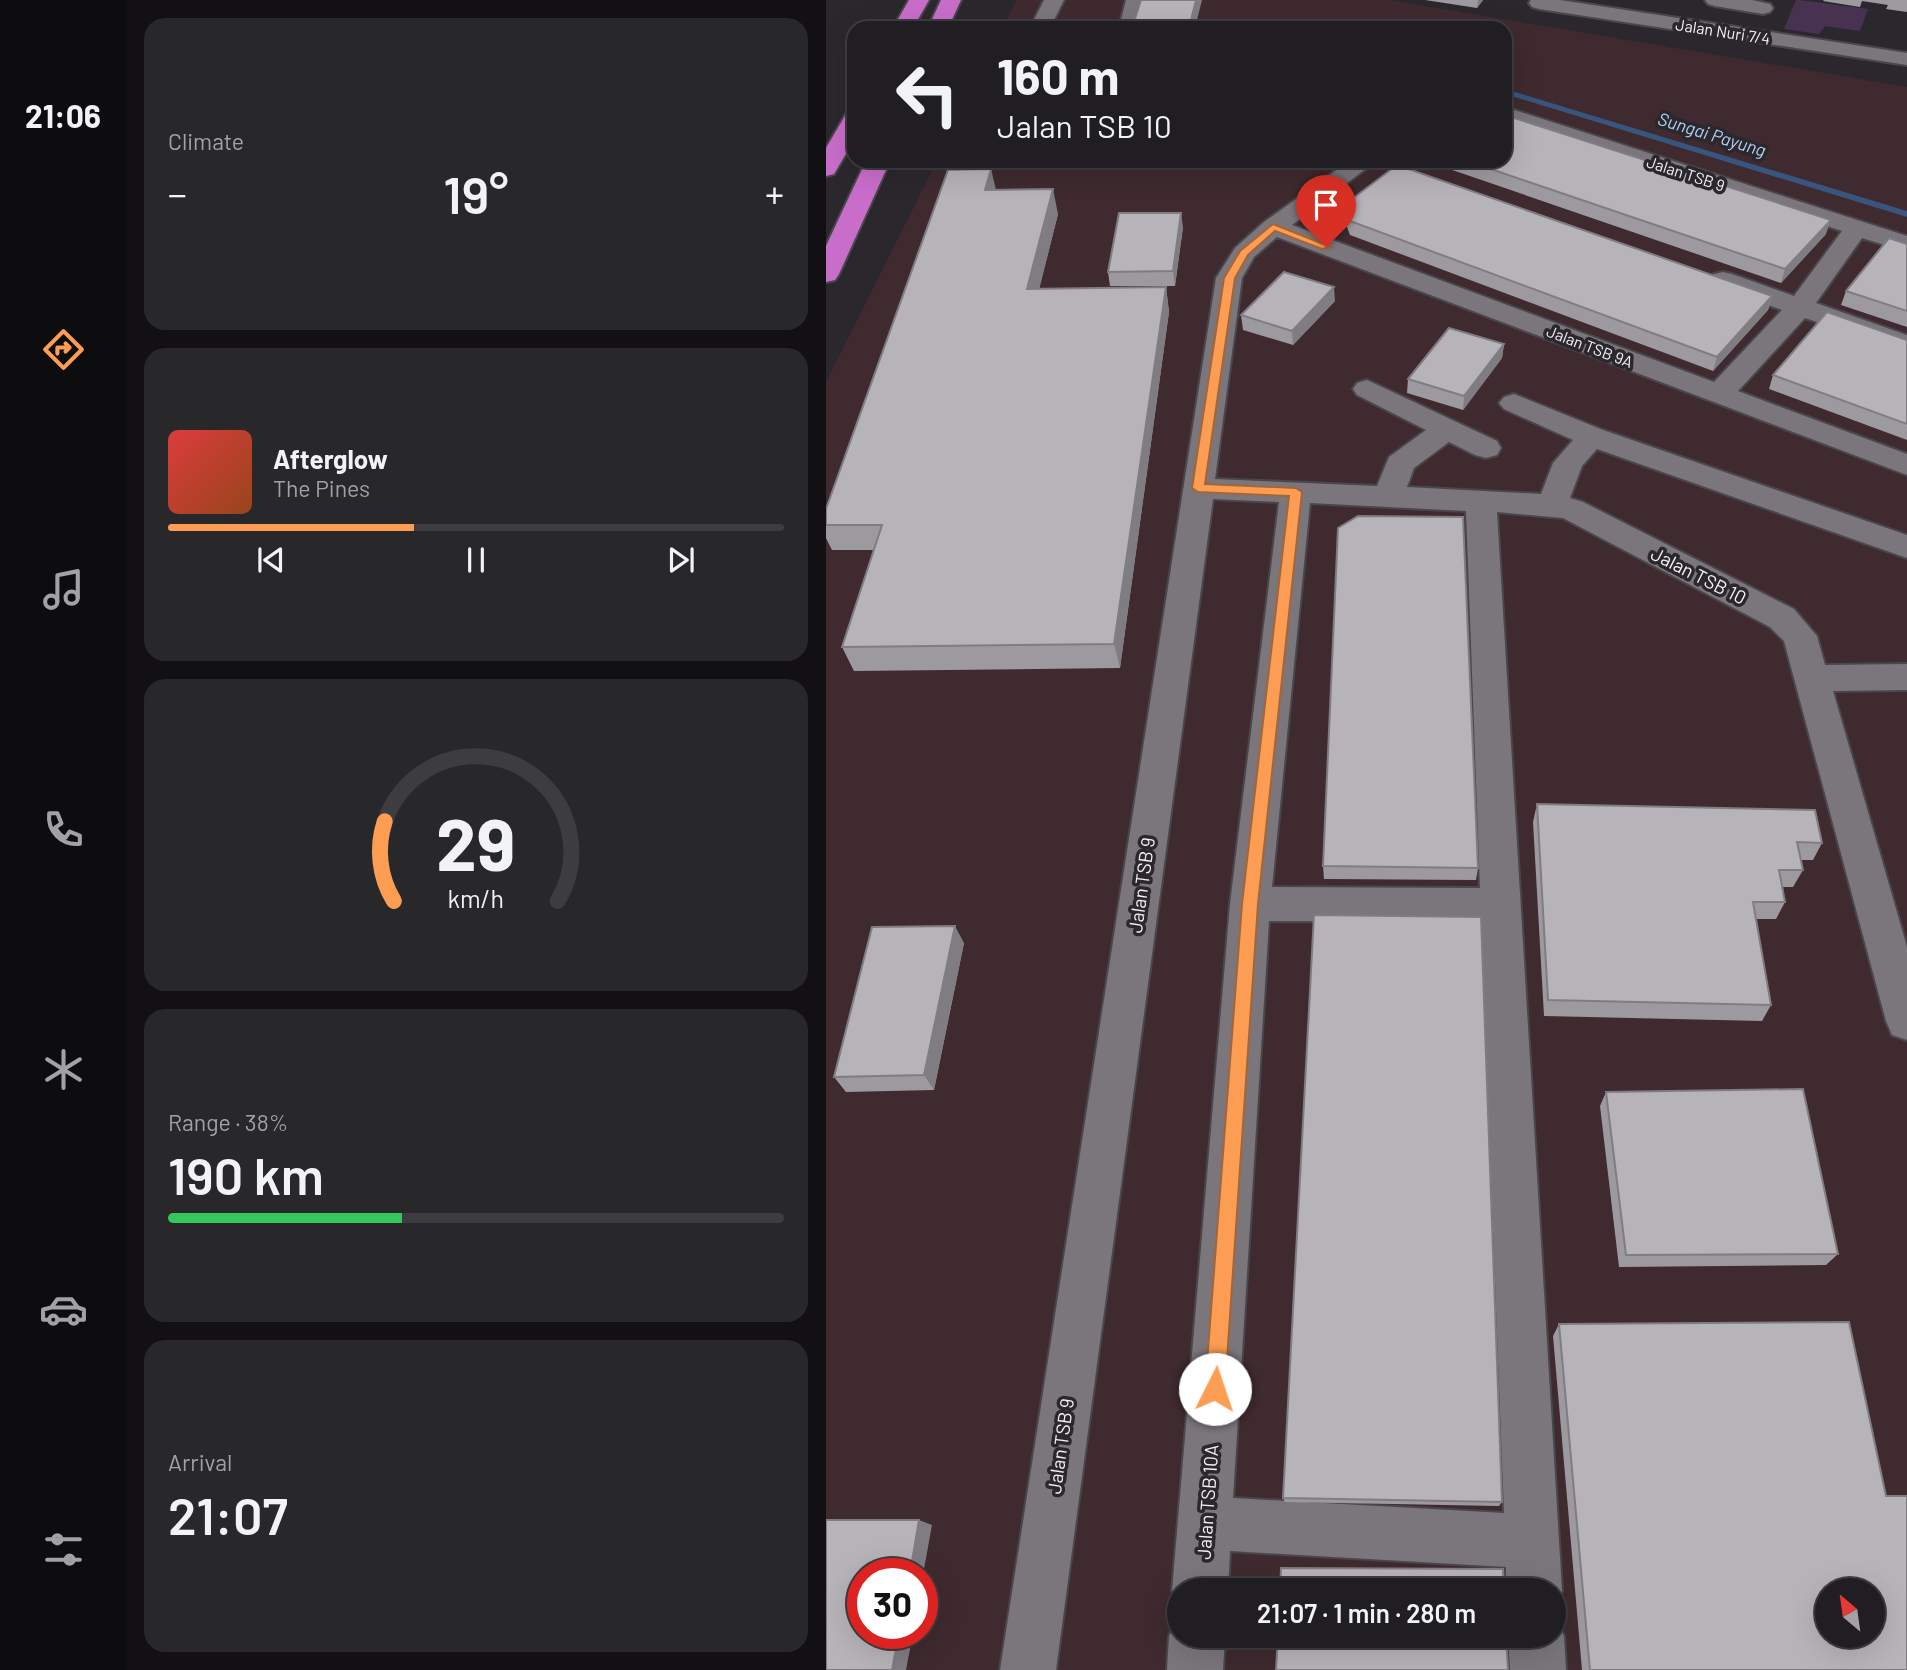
<!DOCTYPE html>
<html lang="en">
<head>
<meta charset="utf-8">
<style>
	:root { --surface:#201e22; --page:#28272a; --text:#f1f3f6; --muted:#a2a2a5; --line:#3d3c40; --accent:#fc9d53 }
	body { margin:0; font-family:Barlow,sans-serif; background:var(--page); color:var(--text); height:100vh; display:flex; flex-direction:column; font-size:26px; white-space:nowrap }
	* { box-sizing:border-box; margin:0 }
	p { font-size:23px; color:var(--muted) }
	.icon { flex:none; width:38px; height:38px; fill:none; stroke:currentColor; stroke-width:2; stroke-linecap:round; stroke-linejoin:round }
	.map { position:relative; flex:1; overflow:hidden }
	.drawer { display:flex; flex-direction:column; gap:18px; padding:18px; background:#121013; width:700px }
	.drawer>* { flex:none }
	.guide { position:absolute; left:21px; top:21px; width:665px; height:147px; border-radius:21px; box-shadow:0 7px 28px #0002,0 0 0 2px var(--line); background:#201e22; color:var(--text); overflow:hidden }
	.needle { width:46px; rotate:331deg }
	.controls { position:absolute; left:989px; top:1578px; display:grid; gap:14px }
	.controls a { display:grid; place-items:center; width:70px; height:70px; border-radius:50%; background:var(--surface); box-shadow:0 7px 28px #0002,0 0 0 2px var(--line); font-size:35px }
	.speed { position:absolute; left:21px; top:1558px; display:flex; gap:14px; font-size:35px; font-weight:700; text-align:center }
	.speed>* { display:grid; place-content:center; width:91px; height:91px; border-radius:50%; background:var(--surface); box-shadow:0 7px 28px #0002,0 0 0 2px var(--line); line-height:1 }
	.speed .limit { border:10px solid #d22; background:#fff; color:#111 }
	.pin { position:absolute; display:grid; place-items:center; width:60px; height:60px; color:#fff; margin:-72px -30px; border-radius:50% 50% 50% 0; rotate:-45deg; box-shadow:0 0 7px #0007 }
	.pin .icon { rotate:45deg }
	.me { position:absolute; width:77px; margin:-38px; rotate:4deg; stroke-linejoin:round; filter:drop-shadow(0 0 5px #0008) }
	.turn { display:flex; align-items:center; gap:24px; height:147px; padding:0 35px; font-size:32px }
	.turn .icon { width:91px; height:91px; stroke-width:2.5 }
	.turn b { display:block; font-size:49px; line-height:60px }
	.big { font-size:52px; font-weight:600; line-height:1.1 }
	.drawer .tile { flex:1; display:flex; flex-direction:column; justify-content:center; gap:10px; min-width:0; padding:0 24px; border-radius:21px; background:var(--page) }
	.drawer .dial { align-items:center; gap:0 }
	.dial svg { height:182px; overflow:visible; fill:none; stroke:var(--line); stroke-width:7; stroke-linecap:round; text-anchor:middle }
	.dial text { fill:var(--text); stroke:none }
	.song { display:flex; align-items:center; gap:21px }
	.cover { width:84px; height:84px; border-radius:10px; background:linear-gradient(135deg,hsl(0 70% 55%),hsl(20 70% 35%)) }
	.played { height:7px; border-radius:4px; background:linear-gradient(90deg,var(--accent) 40%,var(--line) 40%) }
	.keys { display:flex; justify-content:space-around; direction:ltr }
	.heat { display:flex; justify-content:space-between; align-items:center; font-size:38px; direction:ltr }
	.charge { height:10px; border-radius:5px; background:linear-gradient(90deg,#34c759 38%,var(--line) 0) }
	.trip { position:absolute; left:341px; top:1578px; width:399px; height:70px; border-radius:35px; background:var(--surface); box-shadow:0 7px 28px #0002,0 0 0 2px var(--line); font-weight:600; line-height:70px; text-align:center }
	main { display:flex; flex:1; min-height:0 }
	.tab-bar { display:flex; flex-direction:column; width:126px; justify-content:space-around; align-items:center; background:#0d0c0e; color:var(--muted) }
	.tab-bar .icon { width:49px; height:49px }
	.tab-bar .active { color:var(--accent) }
	.tab-bar b { font-size:32px; color:var(--text) }
	.map>svg:first-child { display:block }
	.industrial { fill:#3e2a2f; fill-rule:evenodd }
	.green { fill:#473251 }
	.lines { fill:none; stroke-linecap:round; stroke-linejoin:round }
	.stream { fill:#37557d; fill-rule:evenodd }
	.minor-casing { stroke:#49474b; stroke-width:4 }
	.highway-casing { stroke:#49474b; stroke-width:4 }
	.minor { fill:#7a767c; fill-rule:evenodd }
	.highway { fill:#c96dcb; fill-rule:evenodd }
	.wall { fill:#9d9a9f }
	.shaded-wall { fill:#7f7d82 }
	.building { fill:#b6b3b9; stroke:#7f7d82; stroke-width:2; fill-rule:evenodd }
	.route { fill:#fc9d53; stroke:#a46636; stroke-width:2 }
	.labels { text-anchor:middle; dominant-baseline:central; stroke-width:7; stroke-linejoin:round; paint-order:stroke }
	.far-street-label { font-size:16px; fill:#f3f1f4; stroke:#2b282d }
	.far-water-label { font-size:18px; font-style:italic; fill:#b3d0f7; stroke:#2b282d }
	.street-label { font-size:19px; fill:#f3f1f4; stroke:#2b282d }
</style>
</head>
<body>
<main>
<nav class="tab-bar">
<b>21:06</b>
<svg class="icon active" aria-label="directions" viewBox="0 0 24 24"><path d="M12 3l9 9-9 9-9-9zM9 14v-3h6M13 9l2 2-2 2"/></svg>
<svg class="icon" aria-label="music" viewBox="0 0 24 24"><path d="M9 18V5l10-2v13"/><circle cx="6" cy="18" r="3"/><circle cx="16" cy="16" r="3"/></svg>
<svg class="icon" aria-label="phone" viewBox="0 0 24 24"><path d="M5 4h4l2 5-3 2q2 4 5 5l2-3 5 2v4C11 20 4 13 5 4z"/></svg>
<svg class="icon" aria-label="climate" viewBox="0 0 24 24"><path d="M12 3v18M4 7l16 10M4 17L20 7"/></svg>
<svg class="icon" aria-label="car" viewBox="0 0 24 24"><path d="M5 17H2v-5l4-1 3-4h7l3 4 3 1v5h-3M9 17h6M6 11h13"/><circle cx="7" cy="17" r="2"/><circle cx="17" cy="17" r="2"/></svg>
<svg class="icon" aria-label="filters" viewBox="0 0 24 24"><path d="M4 7h16M4 17h16"/><circle cx="9" cy="7" r="2"/><circle cx="15" cy="17" r="2"/></svg>
</nav>
<section class="drawer">
<div class="tile"><p>Climate</p>
<div class="heat"><a>−</a><b class="big">19°</b><a>+</a></div>
</div>
<div class="tile">
<div class="song"><i class="cover"></i><div><b>Afterglow</b><p>The Pines</p></div></div>
<div class="played"></div>
<div class="keys"><svg class="icon" aria-label="previous" viewBox="0 0 24 24"><path d="M18 5L8 12l10 7zM5 5v14"/></svg><svg class="icon" aria-label="pause" viewBox="0 0 24 24"><path d="M8 5v14M16 5v14"/></svg><svg class="icon" aria-label="next" viewBox="0 0 24 24"><path d="M6 5l10 7-10 7zM19 5v14"/></svg></div>
</div>
<div class="tile dial"><svg viewBox="0 0 100 80">
<path d="M14 69A42 42 0 1 1 86 69"/>
<path d="M14 69A42 42 0 0 1 10 34" stroke="#fc9d53"/>
<text x="50" y="56" font-size="32" font-weight="700">29</text>
<text x="50" y="72" font-size="11">km/h</text>
</svg></div>
<div class="tile"><p>Range · 38%</p><b class="big">190 km</b><div class="charge"></div></div>
<div class="tile"><p>Arrival</p><b class="big">21:07</b></div>
</section>
<div class="map">
<svg width="1081" height="1670" viewBox="0 0 1081 1670">
	<rect width="100%" height="100%" fill="#2b282d"/>
	<path class="industrial" d="M 191,0 L 563,0 L 1081,87 L 1081,1670 L 0,1670 L 0,382 L 111,161 L 679,161 L 679,28 L 177,28 ZM 37,1573 L 96,1573 L 96,1633 L 37,1633 ZM 354,1591 L 728,1591 L 728,1636 L 354,1636 ZM 1001,1591 L 1046,1591 L 1046,1636 L 1001,1636 Z"/>
	<path class="green" d="M 970,0 L 973,0 L 1042,9 L 1034,31 L 999,26 L 993,34 L 958,29 Z"/>
	<g class="lines">
		<path class="stream" d="M 679,89 L 1081,211 L 1081,217 L 679,94 Z"/>
		<defs>
			<path id="minor" d="M 218,0 L 238,0 L 224,28 L 204,28 Z
				M 300,0 L 320,0 L 313,28 L 293,28 Z
				M 705,0 L 734,0 L 1081,53 L 1081,65 L 713,9 L 706,7 L 703,3 Z
				M 879,0 L 926,0 L 944,4 L 947,8 L 944,12 L 937,14 L 889,6 L 882,4 Z
				M 679,107 L 1081,236 L 1081,252 L 1036,238 L 990,303 L 1081,335 L 1081,352 L 979,318 L 912,391 L 1081,454 L 1081,475 L 451,237 L 428,257 L 416,278 L 389,479 L 551,486 L 563,457 L 600,430 L 531,395 L 527,389 L 531,383 L 541,380 L 671,441 L 675,448 L 671,455 L 660,458 L 649,455 L 623,442 L 588,468 L 581,487 L 715,494 L 727,463 L 747,440 L 678,409 L 673,403 L 678,397 L 688,394 L 777,430 L 1081,535 L 1081,558 L 771,449 L 756,466 L 744,498 L 757,502 L 968,609 L 991,636 L 999,665 L 1081,664 L 1081,690 L 1007,691 L 1081,947 L 1081,1040 L 1066,1035 L 1060,1021 L 958,641 L 944,627 L 737,518 L 671,512 L 736,1591 L 728,1609 L 728,1591 L 680,1591 L 680,1567 L 404,1551 L 402,1591 L 354,1591 L 354,1608 L 346,1591 L 404,904 L 453,502 L 387,499 L 230,1670 L 174,1670 L 390,278 L 409,248 L 438,222 L 523,161 L 550,161 L 466,225 L 888,382 L 956,310 L 888,286 L 884,280 L 888,274 L 897,272 L 906,274 L 968,296 L 1016,231 L 679,121 ZM 484,503 L 640,511 L 654,888 L 446,887 ZM 443,921 L 655,922 L 678,1513 L 407,1498 Z
				M 354,1615 L 354,1636 L 399,1636 L 397,1670 L 341,1670 L 343,1636 Z
				M 728,1615 L 738,1636 L 740,1670 L 684,1670 L 682,1636 L 728,1636 Z"/>
			<path id="highway" d="M 83,0 L 103,0 L 87,28 L 67,28 Z
				M 115,0 L 135,0 L 122,28 L 102,28 Z
				M 28,112 L 28,140 L 8,174 L 0,176 L 0,148 L 20,114 Z
				M 40,161 L 64,161 L 13,274 L 9,280 L 0,282 L 0,246 Z"/>
		</defs>
		<use href="#minor" class="minor-casing"/>
		<use href="#highway" class="highway-casing"/>
		<use href="#minor" class="minor"/>
		<use href="#highway" class="highway"/>
	</g>
	<path class="wall" d="M 599,0 L 657,0 L 651,8 Z
		M 998,0 L 1081,0 L 1081,12 L 1060,9 L 1062,5 L 1036,1 L 1034,7 L 997,1 Z
		M 600,161 L 679,161 L 1000,234 L 955,283 Z
		M 170,190 L 232,214 L 213,289 L 340,287 L 343,312 L 294,668 L 28,671 L 16,647 L 48,550 L 6,550 L 0,538 L 0,509 Z
		M 518,205 L 946,296 L 942,310 L 887,371 L 524,235 L 518,219 Z
		M 357,227 L 349,286 L 284,286 L 282,272 Z
		M 1081,244 L 1081,327 L 1015,305 L 1020,291 Z
		M 509,301 L 467,345 L 417,330 L 415,315 Z
		M 1081,340 L 1081,440 L 943,389 L 947,375 Z
		M 678,344 L 676,358 L 637,410 L 581,393 L 582,379 Z
		M 711,804 L 996,843 L 987,860 L 975,860 L 977,870 L 967,887 L 957,887 L 959,902 L 950,919 L 930,919 L 945,1005 L 936,1021 L 718,1016 L 707,822 Z
		M 497,866 L 652,868 L 650,880 L 498,879 Z
		M 138,943 L 108,1090 L 20,1092 L 8,1077 Z
		M 780,1092 L 1012,1254 L 1000,1265 L 793,1267 L 774,1106 Z
		M 733,1324 L 1060,1496 L 1081,1670 L 756,1670 L 727,1336 Z
		M 457,1498 L 676,1502 L 673,1506 L 459,1502 Z"/>
	<path class="shaded-wall" d="M 370,0 L 376,0 L 369,28 L 363,28 Z
		M 652,0 L 657,0 L 651,8 Z
		M 165,169 L 171,194 L 159,190 Z
		M 227,189 L 232,214 L 207,314 L 201,289 Z
		M 355,213 L 357,227 L 349,286 L 347,271 Z
		M 1005,220 L 1000,234 L 955,283 L 959,269 Z
		M 340,287 L 343,312 L 294,668 L 288,644 Z
		M 508,287 L 509,301 L 467,345 L 466,331 Z
		M 946,296 L 942,310 L 887,371 L 891,357 Z
		M 678,344 L 676,358 L 637,410 L 638,396 Z
		M 129,926 L 138,943 L 108,1090 L 98,1075 Z
		M 93,1520 L 106,1525 L 96,1580 L 96,1573 L 84,1573 Z
		M 73,1633 L 87,1633 L 80,1670 L 66,1670 Z"/>
	<path class="building" d="M 315,0 L 370,0 L 363,28 L 306,28 Z
		M 679,115 L 1005,220 L 959,269 L 641,161 L 679,161 Z
		M 571,165 L 946,296 L 891,357 L 524,221 L 518,205 Z
		M 165,169 L 159,190 L 227,189 L 201,289 L 340,287 L 288,644 L 16,647 L 56,525 L 0,525 L 0,509 L 122,170 Z
		M 293,213 L 355,213 L 347,271 L 282,272 Z
		M 1063,238 L 1081,244 L 1081,311 L 1020,291 Z
		M 458,272 L 508,287 L 466,331 L 415,315 Z
		M 1001,312 L 1081,340 L 1081,424 L 947,375 Z
		M 623,328 L 678,344 L 638,396 L 582,379 Z
		M 532,516 L 637,517 L 652,868 L 497,866 L 512,528 Z
		M 711,804 L 989,810 L 996,843 L 971,842 L 977,870 L 953,870 L 959,902 L 927,902 L 945,1005 L 722,1000 Z
		M 488,915 L 655,917 L 676,1502 L 457,1498 Z
		M 129,926 L 98,1075 L 8,1077 L 46,927 Z
		M 977,1089 L 1012,1254 L 800,1255 L 780,1092 Z
		M 1023,1322 L 1060,1496 L 1081,1496 L 1081,1670 L 764,1670 L 733,1324 ZM 1001,1591 L 1046,1591 L 1046,1636 L 1001,1636 Z
		M 0,1520 L 93,1520 L 84,1573 L 37,1573 L 37,1633 L 73,1633 L 66,1670 L 0,1670 Z
		M 455,1568 L 677,1569 L 678,1591 L 454,1591 Z
		M 452,1636 L 680,1636 L 682,1670 L 450,1670 Z"/>
	<path class="route" d="M 447,224 L 505,247 L 496,249 L 449,231 L 422,255 L 409,278 L 379,484 L 470,488 L 476,492 L 432,904 L 399,1389 L 396,1396 L 389,1399 L 382,1396 L 379,1389 L 416,904 L 463,496 L 372,492 L 366,488 L 398,278 L 414,251 Z"/>
	<g class="labels">
		<g class="far-street-label">
			<text transform="translate(897 31) rotate(9)">Jalan Nuri 7/4</text>
			<text transform="translate(860 173) rotate(18)">Jalan TSB 9</text>
			<text transform="translate(764 346) rotate(21)">Jalan TSB 9A</text>
		</g>
		<g class="far-water-label">
			<text transform="translate(886 134) rotate(17)">Sungai Payung</text>
		</g>
		<g class="street-label">
			<text transform="translate(873 575) rotate(27)">Jalan TSB 10</text>
			<text transform="translate(315 885) rotate(-82)">Jalan TSB 9</text>
			<text transform="translate(234 1446) rotate(-82)">Jalan TSB 9</text>
			<text transform="translate(381 1502) rotate(-86)">Jalan TSB 10A</text>
		</g>
	</g>
</svg>
<div class="controls">
<a><svg class="needle" viewBox="-14 -14 28 28"><path d="M0-13l5 13h-10z" fill="#e53935"/><path d="M0 13l5-13h-10z" fill="#a2a2a5"/></svg></a>
</div>
<div class="speed"><div class="limit">30</div></div>
<div class="pin" style="left:500px;top:247px;background:#d93025"><svg class="icon" aria-label="arrive" viewBox="0 0 24 24"><path d="M6 21V4h12l-3 4 3 4H6"/></svg></div>
<svg class="me" style="left:389px;top:1389px" viewBox="-20 -20 40 40"><circle r="19" fill="#fff"/><path d="M0-13L10 11 0 6-10 11z" fill="#fc9d53"/></svg>
<div class="trip">21:07 · 1 min · 280 m</div>
<div class="guide">
<div class="turn"><svg class="icon" aria-label="left" viewBox="0 0 24 24"><path d="M17 20v-9H6M10 6l-5 5 5 5"/></svg><div><b>160 m</b>Jalan TSB 10</div></div>
</div>
</div>
</main>
</body>
</html>
